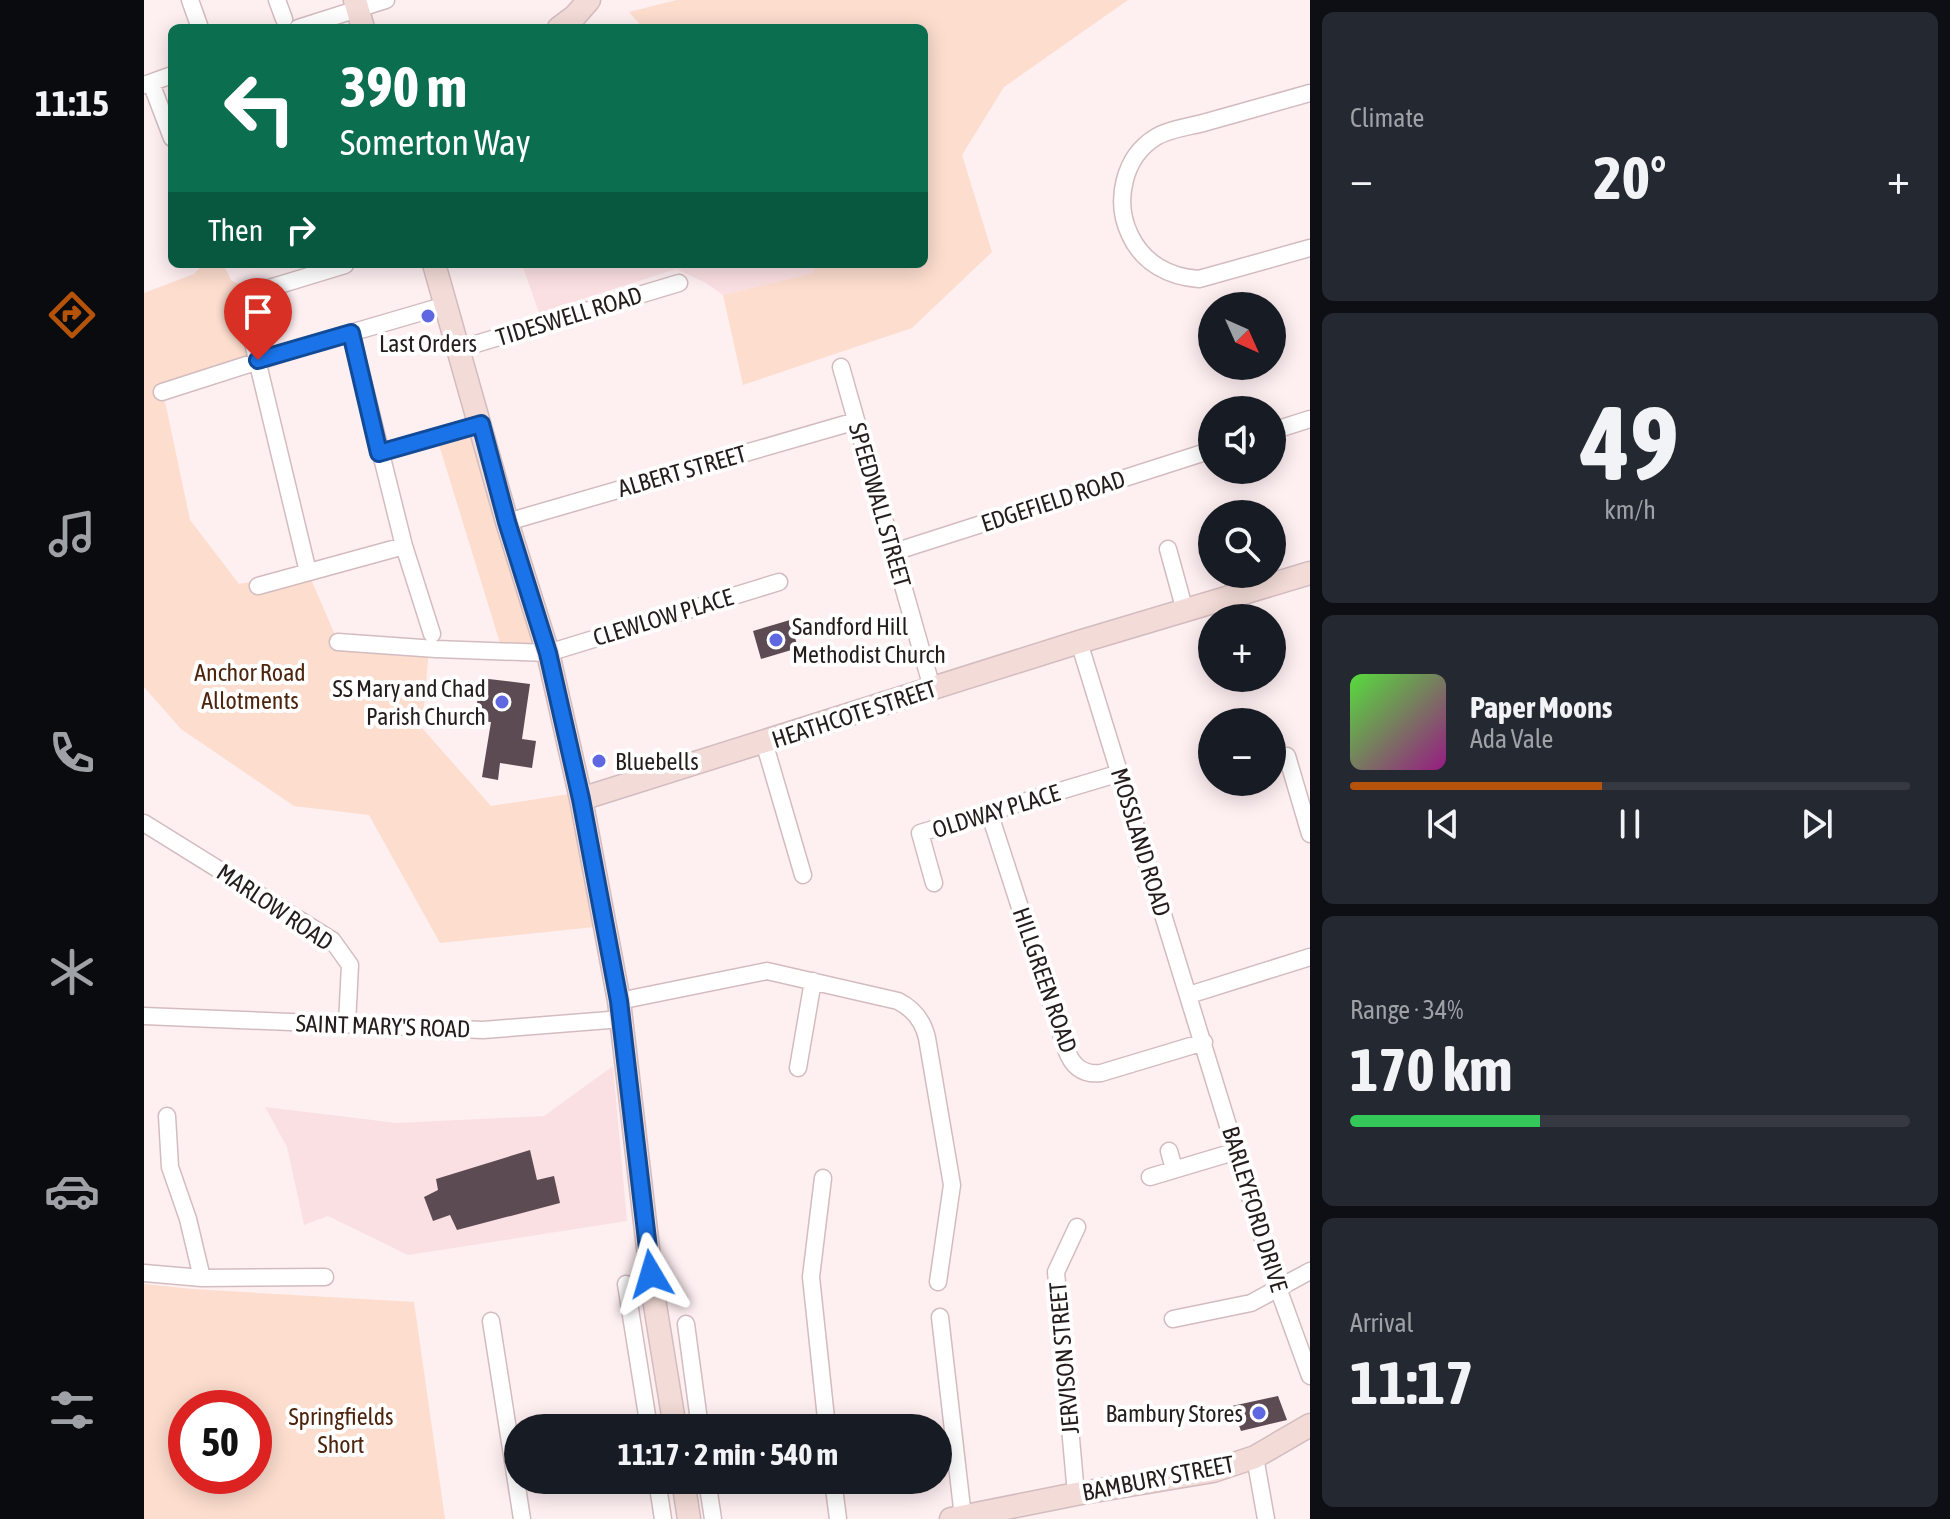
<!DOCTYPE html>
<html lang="en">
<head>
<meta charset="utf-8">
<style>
	:root { --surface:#171b24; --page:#242831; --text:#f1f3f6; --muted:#9ea1a6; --line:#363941; --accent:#b45309 }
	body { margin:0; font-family:"Asap Condensed",sans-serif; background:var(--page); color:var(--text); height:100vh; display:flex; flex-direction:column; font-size:30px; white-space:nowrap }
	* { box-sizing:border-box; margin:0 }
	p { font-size:26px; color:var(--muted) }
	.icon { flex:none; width:44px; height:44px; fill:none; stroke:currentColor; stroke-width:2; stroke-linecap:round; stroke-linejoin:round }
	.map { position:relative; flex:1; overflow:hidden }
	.sheet { display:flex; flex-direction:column; gap:12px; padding:12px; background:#0d0f14; width:640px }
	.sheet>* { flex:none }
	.banner { position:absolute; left:24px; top:24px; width:760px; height:244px; border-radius:12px; box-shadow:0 4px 20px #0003; background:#0b6e4f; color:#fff; overflow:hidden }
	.needle { width:52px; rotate:135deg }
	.buttons { position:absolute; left:1054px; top:292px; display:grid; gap:16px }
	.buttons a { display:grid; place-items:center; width:88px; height:88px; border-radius:50%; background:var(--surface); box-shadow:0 4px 20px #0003; font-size:40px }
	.speed { position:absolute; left:24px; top:1390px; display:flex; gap:16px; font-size:40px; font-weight:700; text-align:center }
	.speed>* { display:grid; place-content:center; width:104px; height:104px; border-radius:50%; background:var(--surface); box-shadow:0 4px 20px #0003; line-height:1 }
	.speed .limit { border:12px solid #d22; background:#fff; color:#111 }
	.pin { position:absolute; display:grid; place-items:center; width:68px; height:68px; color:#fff; margin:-82px -34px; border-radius:50% 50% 50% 0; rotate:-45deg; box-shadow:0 0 8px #0007 }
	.pin .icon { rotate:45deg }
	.me { position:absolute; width:88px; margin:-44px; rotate:353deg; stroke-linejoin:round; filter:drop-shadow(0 0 6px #0008) }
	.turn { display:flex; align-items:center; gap:28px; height:168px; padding:0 40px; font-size:36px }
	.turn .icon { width:104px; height:104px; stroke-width:2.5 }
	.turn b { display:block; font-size:56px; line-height:68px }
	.then { display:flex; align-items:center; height:76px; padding:0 40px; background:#0003; gap:16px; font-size:30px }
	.big { font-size:60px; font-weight:700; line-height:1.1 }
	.sheet .card { flex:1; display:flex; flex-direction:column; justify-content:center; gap:12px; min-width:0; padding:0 28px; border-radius:12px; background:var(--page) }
	.sheet .dial { align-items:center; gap:0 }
	.dial b { font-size:104px; line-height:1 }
	.song { display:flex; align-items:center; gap:24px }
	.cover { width:96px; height:96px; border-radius:12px; background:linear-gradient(135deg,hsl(110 70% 55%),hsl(310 70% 35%)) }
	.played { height:8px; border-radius:4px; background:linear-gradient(90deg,var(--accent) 45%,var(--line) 45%) }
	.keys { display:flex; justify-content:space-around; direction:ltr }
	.heat { display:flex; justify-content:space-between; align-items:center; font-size:44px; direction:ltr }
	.charge { height:12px; border-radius:6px; background:linear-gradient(90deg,#34c759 34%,var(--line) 0) }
	.trip { position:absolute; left:360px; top:1414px; width:448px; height:80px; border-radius:40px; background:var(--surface); box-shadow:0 4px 20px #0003; font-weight:700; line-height:80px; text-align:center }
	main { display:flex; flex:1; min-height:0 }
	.dock { display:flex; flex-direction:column; width:144px; justify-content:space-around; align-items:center; background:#090b0e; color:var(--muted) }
	.dock .icon { width:56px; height:56px }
	.dock .active { color:var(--accent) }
	.dock b { font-size:36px; color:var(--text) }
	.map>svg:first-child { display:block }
	.built { fill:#fbe0e3 }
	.green { fill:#fcddce; fill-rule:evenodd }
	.building { fill:#5d4b53 }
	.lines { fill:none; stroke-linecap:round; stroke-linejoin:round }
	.street-casing { stroke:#d3bcbf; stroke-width:19 }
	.secondary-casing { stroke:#d3bcbf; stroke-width:25 }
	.street { stroke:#fff; stroke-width:16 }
	.secondary { stroke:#f3dbd7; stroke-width:22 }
	.route-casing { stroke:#114b97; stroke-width:20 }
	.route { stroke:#1a73e8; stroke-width:14 }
	.poi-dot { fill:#5f68e0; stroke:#fff; stroke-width:3 }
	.labels { text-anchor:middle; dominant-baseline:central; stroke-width:8; stroke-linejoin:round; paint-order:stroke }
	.street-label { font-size:24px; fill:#251c1d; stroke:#fff }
	.poi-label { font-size:24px; fill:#251c1d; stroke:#fff; text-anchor:start }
	.park-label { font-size:24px; fill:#4d240c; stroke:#fff }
</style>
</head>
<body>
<main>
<nav class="dock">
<b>11:15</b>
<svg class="icon active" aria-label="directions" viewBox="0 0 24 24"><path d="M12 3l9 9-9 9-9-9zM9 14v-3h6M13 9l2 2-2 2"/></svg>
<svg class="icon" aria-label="music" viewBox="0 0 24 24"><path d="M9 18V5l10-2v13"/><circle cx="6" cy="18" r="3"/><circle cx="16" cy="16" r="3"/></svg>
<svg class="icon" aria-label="phone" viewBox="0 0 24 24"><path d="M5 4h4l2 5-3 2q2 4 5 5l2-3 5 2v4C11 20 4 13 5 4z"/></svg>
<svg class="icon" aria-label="climate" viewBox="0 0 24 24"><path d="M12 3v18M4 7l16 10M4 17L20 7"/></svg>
<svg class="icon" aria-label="car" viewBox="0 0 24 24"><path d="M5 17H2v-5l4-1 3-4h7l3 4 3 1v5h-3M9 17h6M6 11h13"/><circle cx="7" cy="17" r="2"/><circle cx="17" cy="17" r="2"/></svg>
<svg class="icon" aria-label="filters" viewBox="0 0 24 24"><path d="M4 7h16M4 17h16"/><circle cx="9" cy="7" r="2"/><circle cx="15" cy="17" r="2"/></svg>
</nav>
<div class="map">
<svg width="1166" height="1519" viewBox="0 0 1166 1519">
	<rect width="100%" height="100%" fill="#feeff1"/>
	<path class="built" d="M 378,264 L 669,264 L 671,273 L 579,295 L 562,283 L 532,269 L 395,313 Z
		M 469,1066 L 483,1221 L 264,1255 L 184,1216 L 160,1225 L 143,1147 L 121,1107 L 253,1123 L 400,1116 Z"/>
	<path class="green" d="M 533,0 L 984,0 L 860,87 L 818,155 L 848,252 L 768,328 L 599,385 L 579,295 L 670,273 L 669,264 L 780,264 L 780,28 L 499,28 L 485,12 Z
		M 59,264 L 79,264 L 87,280 L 109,293 L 102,302 L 114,360 L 19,392 L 46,520 L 95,584 L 164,572 L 194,642 L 285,649 L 278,728 L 347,806 L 426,794 L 450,927 L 296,943 L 225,815 L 150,806 L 37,729 L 0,687 L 0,293 L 50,274 Z
		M 337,424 L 404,653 L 360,656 L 292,435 Z
		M 0,1284 L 48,1289 L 270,1302 L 301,1519 L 0,1519 ZM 110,1408 L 110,1476 L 42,1476 L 42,1408 Z"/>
	<path class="building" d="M 646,620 L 654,648 L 617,659 L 609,631 Z
		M 336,678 L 386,684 L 378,739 L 392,741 L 388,768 L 356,763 L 354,780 L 338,777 L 347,722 L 331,721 Z
		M 386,1150 L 393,1180 L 410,1176 L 416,1203 L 313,1230 L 306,1215 L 289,1221 L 280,1197 L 294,1190 L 292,1179 Z
		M 1134,1396 L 1143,1420 L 1097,1431 L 1088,1406 Z"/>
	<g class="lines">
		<defs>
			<path id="street" d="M 46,0 L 56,28
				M 133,0 L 140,19
				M 154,28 L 242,0
				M 7,83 L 28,138
				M 0,85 L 28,75
				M 1166,93 C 1130,103 1095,113 1059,123 C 1044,127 1025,129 1012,137 C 979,157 970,202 986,235 C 999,263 1025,277 1055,279 L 1166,248
				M 207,333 L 260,546 L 288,634
				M 315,349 L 535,283
				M 697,367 L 788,688
				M 18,392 L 155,348 L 302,305
				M 1128,431 L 1166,419
				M 235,453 L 337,424
				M 363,522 L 712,421
				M 1024,549 L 1041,611
				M 750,552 L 1068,450
				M 164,572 L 102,314 L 102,302 L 109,293 L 201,265
				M 114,586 L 260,546
				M 194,642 L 292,649 L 404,653 L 635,582
				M 935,642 L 1134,1288 L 1166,1376
				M 620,742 L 659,875
				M 1143,756 L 1166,834
				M 845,812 L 922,1049 C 928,1066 939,1075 957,1073 L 1060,1042
				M 0,823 L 188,940 L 206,965 L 203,1024
				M 790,883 L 776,833 L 976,773
				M 1045,995 L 1166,957
				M 475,1001 L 623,971 L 754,1001 C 770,1009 779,1021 783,1038 L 808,1185 L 794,1282
				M 0,1016 L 339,1030 L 478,1019
				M 654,1068 L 669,981
				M 23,1116 L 26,1167 L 44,1219 L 58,1278
				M 1025,1151 L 1030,1169
				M 1006,1177 L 1093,1151
				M 679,1178 L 667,1277 L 683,1428
				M 0,1273 L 58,1278 L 181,1277
				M 482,1284 L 505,1428
				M 796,1317 L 819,1517
				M 1029,1319 L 1107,1303 L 1166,1271
				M 347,1321 L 378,1519
				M 542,1324 L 556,1428
				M 1111,1457 L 1122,1519
				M 513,1480 L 519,1519
				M 563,1480 L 569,1519
				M 689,1480 L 694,1519
				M 932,1494 L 912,1272 L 933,1227"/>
			<path id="secondary" d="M 211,0 L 219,28
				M 415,28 L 431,16 L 445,0
				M 290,264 L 363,522 L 404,653 L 437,799 L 475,1001 L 510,1299 L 531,1428
				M 437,799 L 935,642 L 1166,573
				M 539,1480 L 545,1519
				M 807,1519 L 932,1494 L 1069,1471 L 1111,1457 L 1166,1425"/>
		</defs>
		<use href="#street" class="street-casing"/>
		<use href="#secondary" class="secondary-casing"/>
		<use href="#street" class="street"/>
		<use href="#secondary" class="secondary"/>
	</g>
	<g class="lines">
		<defs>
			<path id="route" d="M 114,360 L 207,333 L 235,453 L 337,424 L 363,522 L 404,653 L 437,799 L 475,1001 L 507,1274"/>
		</defs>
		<use href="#route" class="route-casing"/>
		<use href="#route" class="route"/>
	</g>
	<g class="poi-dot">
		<circle cx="284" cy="316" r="8"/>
		<circle cx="632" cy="640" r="8"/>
		<circle cx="358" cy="702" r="8"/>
		<circle cx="455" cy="761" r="8"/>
		<circle cx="1115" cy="1413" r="8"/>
	</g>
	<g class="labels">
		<g class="street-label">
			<text transform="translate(425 316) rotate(-17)">TIDESWELL ROAD</text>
			<text transform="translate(538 471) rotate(-16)">ALBERT STREET</text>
			<text transform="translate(909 501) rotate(-18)">EDGEFIELD ROAD</text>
			<text transform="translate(736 505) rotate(74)">SPEEDWALL STREET</text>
			<text transform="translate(519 617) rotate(-17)">CLEWLOW PLACE</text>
			<text transform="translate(710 714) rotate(-18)">HEATHCOTE STREET</text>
			<text transform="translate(852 811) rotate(-17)">OLDWAY PLACE</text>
			<text transform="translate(997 842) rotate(73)">MOSSLAND ROAD</text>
			<text transform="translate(131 907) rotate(34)">MARLOW ROAD</text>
			<text transform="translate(901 980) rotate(71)">HILLGREEN ROAD</text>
			<text transform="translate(239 1026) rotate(2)">SAINT MARY'S ROAD</text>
			<text transform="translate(1111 1209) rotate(73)">BARLEYFORD DRIVE</text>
			<text transform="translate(920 1358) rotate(-95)">JERVISON STREET</text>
			<text transform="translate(1014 1478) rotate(-11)">BAMBURY STREET</text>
		</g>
		<g class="poi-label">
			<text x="284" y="343" text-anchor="middle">Last Orders</text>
			<text x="648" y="626">Sandford Hill<tspan x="648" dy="28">Methodist Church</tspan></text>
			<text x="342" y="688" text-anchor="end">SS Mary and Chad<tspan x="342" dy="28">Parish Church</tspan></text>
			<text x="471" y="761">Bluebells</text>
			<text x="1099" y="1413" text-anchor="end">Bambury Stores</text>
		</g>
		<g class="park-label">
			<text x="106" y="672">Anchor Road<tspan x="106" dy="28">Allotments</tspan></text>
			<text x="197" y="1416">Springfields<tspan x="197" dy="28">Short</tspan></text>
		</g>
	</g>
</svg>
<div class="buttons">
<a><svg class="needle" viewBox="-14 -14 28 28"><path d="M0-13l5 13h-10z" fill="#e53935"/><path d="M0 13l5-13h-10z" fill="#9ea1a6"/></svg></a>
<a><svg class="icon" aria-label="sound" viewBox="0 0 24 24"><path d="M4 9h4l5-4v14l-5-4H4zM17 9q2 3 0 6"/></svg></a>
<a><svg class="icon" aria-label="search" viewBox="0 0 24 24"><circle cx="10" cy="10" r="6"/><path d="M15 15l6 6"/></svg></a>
<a>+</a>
<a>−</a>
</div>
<div class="speed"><div class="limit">50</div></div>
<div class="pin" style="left:114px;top:360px;background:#d93025"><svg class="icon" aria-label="arrive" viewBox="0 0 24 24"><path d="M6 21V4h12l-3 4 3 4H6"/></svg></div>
<svg class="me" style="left:507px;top:1274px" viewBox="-20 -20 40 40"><path d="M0-17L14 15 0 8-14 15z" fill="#1a73e8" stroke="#fff" stroke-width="4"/></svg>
<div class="trip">11:17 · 2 min · 540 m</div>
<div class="banner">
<div class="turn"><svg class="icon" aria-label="left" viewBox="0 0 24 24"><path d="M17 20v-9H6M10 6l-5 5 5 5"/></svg><div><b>390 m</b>Somerton Way</div></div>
<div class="then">Then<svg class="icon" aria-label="right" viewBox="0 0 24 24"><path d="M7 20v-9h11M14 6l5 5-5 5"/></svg></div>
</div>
</div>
<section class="sheet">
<div class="card"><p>Climate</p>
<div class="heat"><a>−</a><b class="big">20°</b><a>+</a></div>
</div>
<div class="card dial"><b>49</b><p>km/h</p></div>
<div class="card">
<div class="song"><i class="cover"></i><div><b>Paper Moons</b><p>Ada Vale</p></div></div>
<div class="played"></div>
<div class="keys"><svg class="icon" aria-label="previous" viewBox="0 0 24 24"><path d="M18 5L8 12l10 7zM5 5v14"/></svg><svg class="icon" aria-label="pause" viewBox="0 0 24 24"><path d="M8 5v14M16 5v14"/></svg><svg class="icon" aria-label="next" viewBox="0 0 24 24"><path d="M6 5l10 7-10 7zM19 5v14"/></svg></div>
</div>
<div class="card"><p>Range · 34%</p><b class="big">170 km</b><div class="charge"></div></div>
<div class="card"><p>Arrival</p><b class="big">11:17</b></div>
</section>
</main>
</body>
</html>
